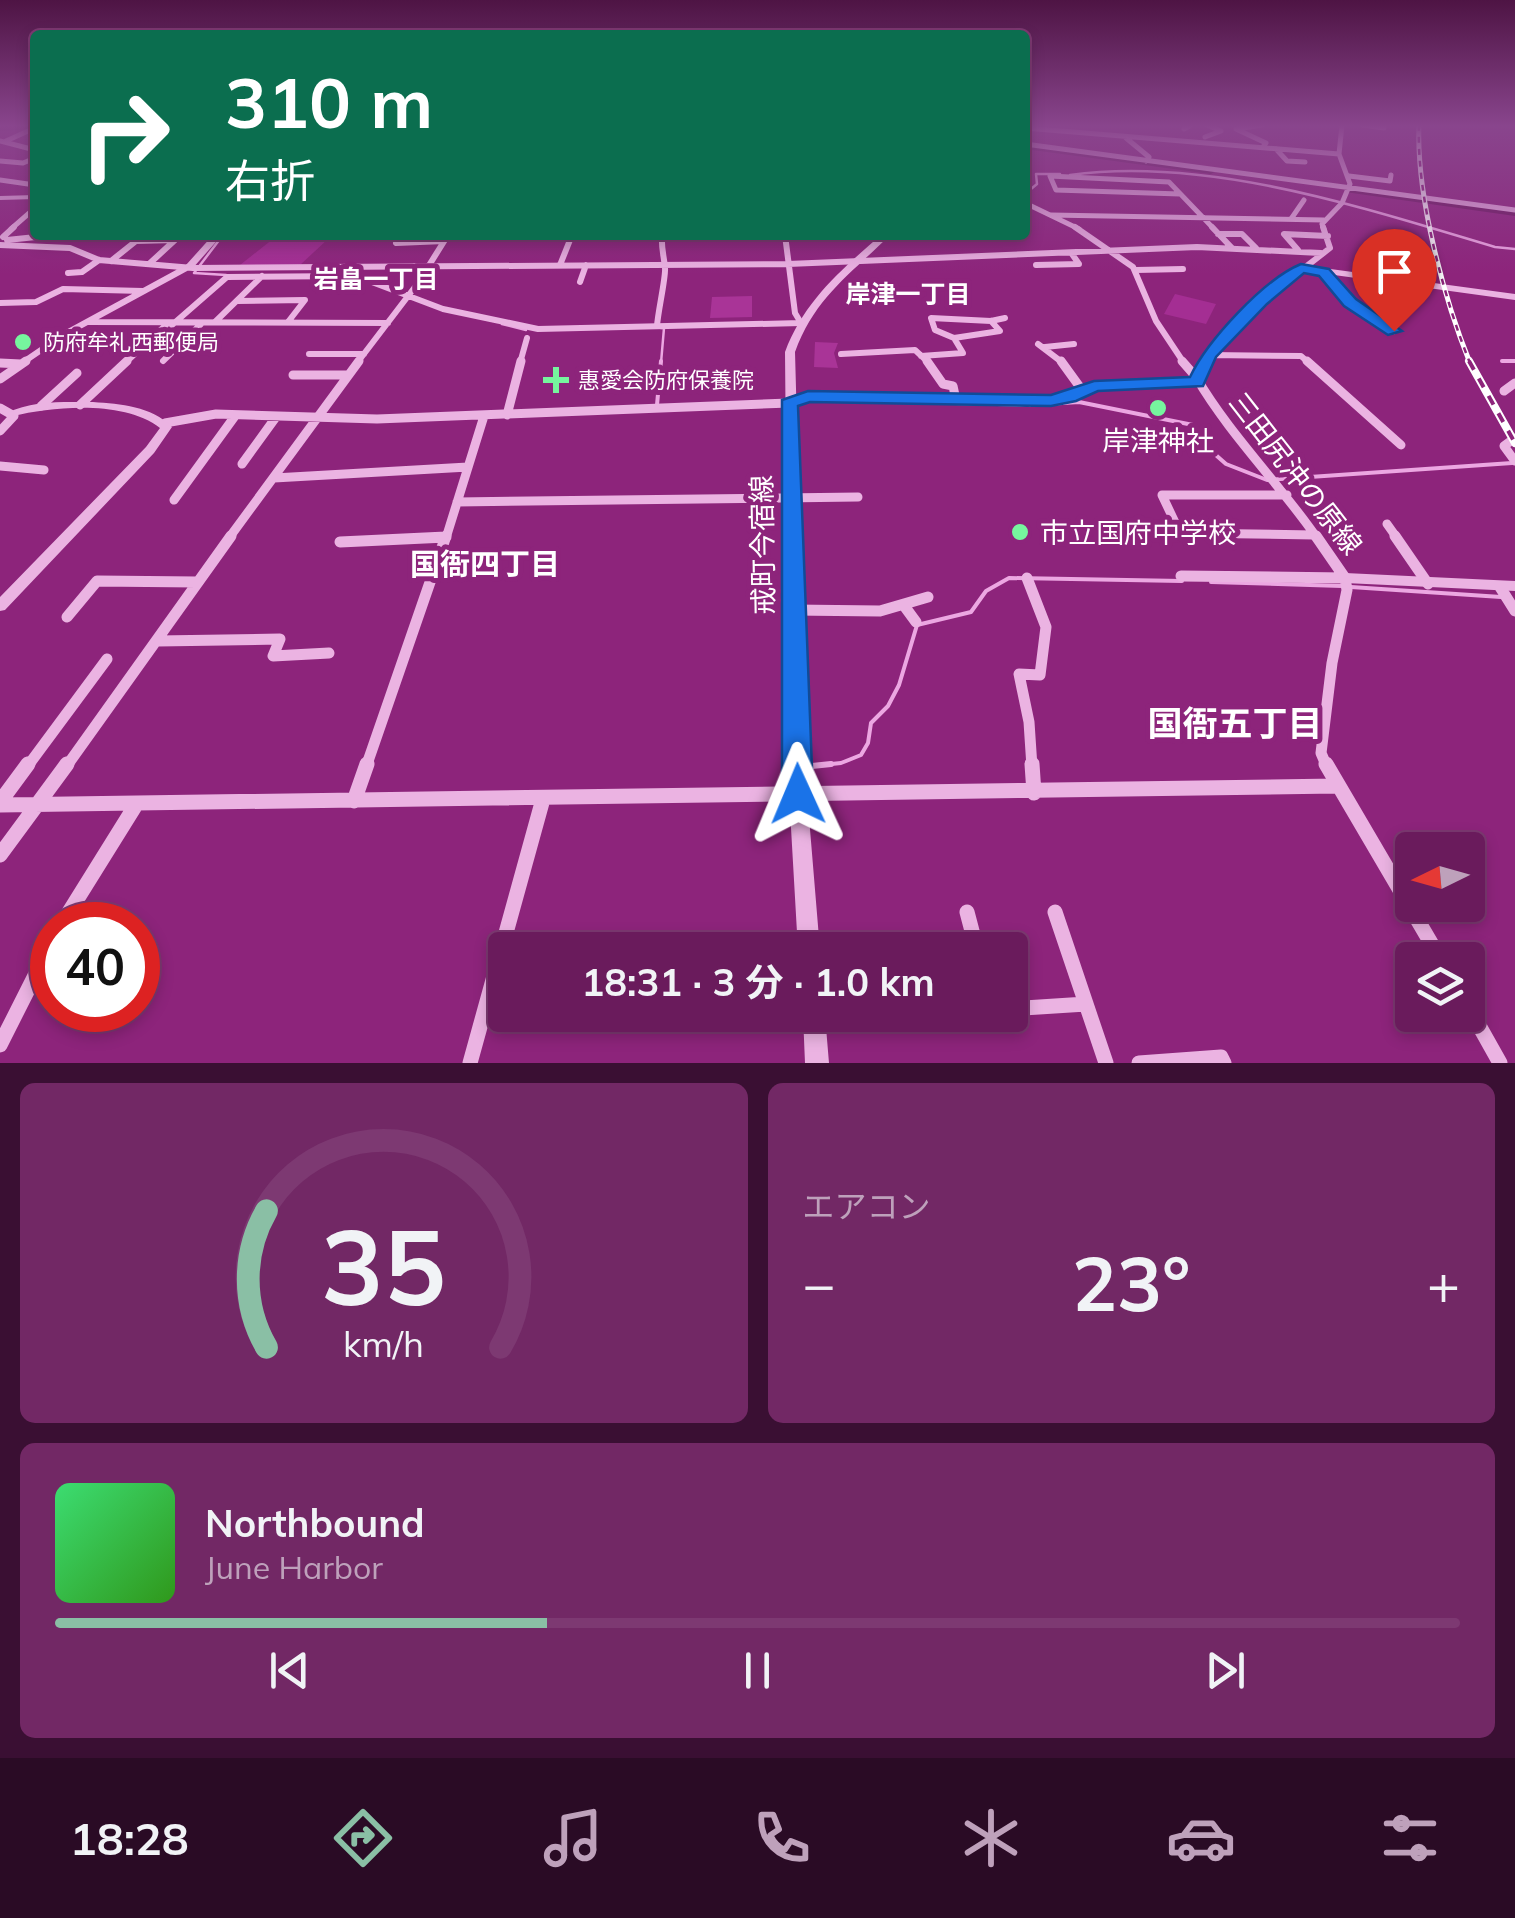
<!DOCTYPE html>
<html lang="ja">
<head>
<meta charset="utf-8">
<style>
	:root { --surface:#6a1b5c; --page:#722865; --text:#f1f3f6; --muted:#bea1bb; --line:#7d3972; --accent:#8abfa5 }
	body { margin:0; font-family:Mulish,"Noto Sans JP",sans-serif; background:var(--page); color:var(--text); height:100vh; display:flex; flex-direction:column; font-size:38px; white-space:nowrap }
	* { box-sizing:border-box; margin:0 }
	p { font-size:32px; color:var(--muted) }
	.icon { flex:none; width:55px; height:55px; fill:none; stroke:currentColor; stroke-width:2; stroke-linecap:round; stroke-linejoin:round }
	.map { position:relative; height:1063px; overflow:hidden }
	.side { display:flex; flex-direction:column; gap:20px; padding:20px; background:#3a0f33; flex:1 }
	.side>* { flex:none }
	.banner { position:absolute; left:30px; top:30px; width:1000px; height:210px; border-radius:10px; box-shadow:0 5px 15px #0003,0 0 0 2px var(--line); background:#0b6e4f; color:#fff; overflow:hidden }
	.needle { width:65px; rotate:265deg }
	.buttons { position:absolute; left:1395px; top:832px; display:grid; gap:20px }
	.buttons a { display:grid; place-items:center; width:90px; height:90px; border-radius:10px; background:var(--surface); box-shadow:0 5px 15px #0003,0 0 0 2px var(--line); font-size:50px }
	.speed { position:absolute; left:30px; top:902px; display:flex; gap:20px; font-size:50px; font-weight:700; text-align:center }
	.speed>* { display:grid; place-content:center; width:130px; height:130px; border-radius:50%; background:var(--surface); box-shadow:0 5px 15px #0003,0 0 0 2px var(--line); line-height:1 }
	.speed .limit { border:15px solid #d22; background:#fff; color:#111 }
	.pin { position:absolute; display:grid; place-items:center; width:85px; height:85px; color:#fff; margin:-102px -42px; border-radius:50% 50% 50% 0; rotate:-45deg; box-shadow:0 0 10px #0007 }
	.pin .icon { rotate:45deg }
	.me { position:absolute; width:110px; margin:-55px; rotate:359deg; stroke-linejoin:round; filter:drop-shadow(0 0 8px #0008) }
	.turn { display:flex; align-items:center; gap:35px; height:210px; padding:0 30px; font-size:45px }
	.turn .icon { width:130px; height:130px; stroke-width:2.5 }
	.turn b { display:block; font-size:70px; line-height:85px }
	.big { font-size:75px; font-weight:700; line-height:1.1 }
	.side .widget { flex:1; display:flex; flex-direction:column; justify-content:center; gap:15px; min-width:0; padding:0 35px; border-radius:15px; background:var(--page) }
	.side .dial { align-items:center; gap:0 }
	.dial svg { height:260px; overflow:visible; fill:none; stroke:var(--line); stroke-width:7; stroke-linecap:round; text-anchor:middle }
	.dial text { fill:var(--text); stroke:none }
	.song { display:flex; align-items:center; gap:30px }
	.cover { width:120px; height:120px; border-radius:15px; background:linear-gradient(135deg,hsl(140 70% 55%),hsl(110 70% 35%)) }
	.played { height:10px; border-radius:5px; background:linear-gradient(90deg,var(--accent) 35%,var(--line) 35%) }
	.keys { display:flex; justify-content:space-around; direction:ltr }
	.heat { display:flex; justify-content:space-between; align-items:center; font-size:55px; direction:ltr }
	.side .tiles { flex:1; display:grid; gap:20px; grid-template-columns:1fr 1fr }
	.widget:last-child { grid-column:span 2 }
	.trip { position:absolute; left:488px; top:932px; width:540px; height:100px; border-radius:10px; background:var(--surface); box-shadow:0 5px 15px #0003,0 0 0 2px var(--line); font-weight:700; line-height:100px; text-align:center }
	.tabs { display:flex; height:160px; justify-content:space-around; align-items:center; background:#2a0b25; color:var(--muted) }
	.tabs .icon { width:70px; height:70px }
	.tabs .selected { color:var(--accent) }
	.tabs b { font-size:45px; color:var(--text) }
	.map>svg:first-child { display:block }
	.green { fill:#a42e93 }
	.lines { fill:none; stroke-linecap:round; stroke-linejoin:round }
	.stream-far2 { stroke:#eca7e2; stroke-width:2.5 }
	.stream-far1 { stroke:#eca7e2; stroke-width:4 }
	.stream { stroke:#eca7e2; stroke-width:6 }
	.river { fill:#6c195e; fill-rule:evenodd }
	.building { fill:#a93497 }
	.minor-far4 { stroke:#ebb3e2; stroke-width:5 }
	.minor-far3 { stroke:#ebb3e2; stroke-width:6 }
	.minor-far2 { stroke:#ebb3e2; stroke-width:9 }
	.minor-far1 { stroke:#ebb3e2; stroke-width:11 }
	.minor { stroke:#ebb3e2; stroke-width:15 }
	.tertiary { fill:#ebb3e2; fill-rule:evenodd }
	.rail-far1-casing { stroke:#fff; stroke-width:5 }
	.rail-casing { stroke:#fff; stroke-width:8 }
	.rail-far1 { stroke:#8d247b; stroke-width:2.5; stroke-dasharray:6; stroke-linecap:butt }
	.rail { stroke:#8d247b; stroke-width:4; stroke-dasharray:10; stroke-linecap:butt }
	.route { fill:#1a73e8; stroke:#114b97; stroke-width:2.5 }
	.poi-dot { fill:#76f59e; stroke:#8d247b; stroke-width:4 }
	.labels { text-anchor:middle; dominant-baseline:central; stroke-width:10; stroke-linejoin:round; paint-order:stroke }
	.far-poi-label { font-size:22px; fill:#fff; stroke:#8d247b; text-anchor:start }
	.far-neighbourhood-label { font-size:25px; font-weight:bold; fill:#fff; stroke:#8d247b }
	.poi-label { font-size:28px; fill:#fff; stroke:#8d247b }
	.street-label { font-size:28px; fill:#fff; stroke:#8d247b }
	.neighbourhood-label { font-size:30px; font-weight:bold; fill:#fff; stroke:#8d247b }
	.near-neighbourhood-label { font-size:35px; font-weight:bold; fill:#fff; stroke:#8d247b }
</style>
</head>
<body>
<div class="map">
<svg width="1515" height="1063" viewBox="0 0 1515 1063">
	<rect width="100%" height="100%" fill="#8d247b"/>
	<path class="green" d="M 278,235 L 327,235 L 323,239 L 328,239 L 300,265 L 240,265 Z
		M 1175,294 L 1216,304 L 1206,324 L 1164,314 Z"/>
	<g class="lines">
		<path class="stream-far2" d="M 1070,175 C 1208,156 1364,208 1495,247 L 1515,249
			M 1025,194 L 1037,184 L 1036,174 L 1060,174
			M 223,235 L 194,273 L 226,275
			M 502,324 L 526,330
			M 1502,361 L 1515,361
			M 661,363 L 664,328 L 661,328"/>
		<path class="stream-far1" d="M 1502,361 L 1515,361
			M 657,405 L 661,361
			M 1030,405 L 1079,402 L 1193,425 L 1193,435 L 1226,464 L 1267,480 L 1512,463
			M 1211,582 L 1342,586
			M 1351,587 L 1501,597
			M 812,766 L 841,763 L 861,755 L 868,743 L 871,723 L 888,706 L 899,685 L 917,625 L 971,612 L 986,591 L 1009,578 L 1182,581"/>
		<path class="stream" d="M 812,766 L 831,764"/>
		<path class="river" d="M 0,125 L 35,125 L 35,129 L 0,131 Z
			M 1025,143 L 1211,168 L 1216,171 L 1211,174 L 1025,149 Z
			M 1349,187 L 1515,210 L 1515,216 L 1345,192 L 1345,188 Z"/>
	</g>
	<path class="building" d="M 752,296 L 752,317 L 710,318 L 712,297 Z
		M 815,342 L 838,343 L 834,353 L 838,368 L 814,367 Z"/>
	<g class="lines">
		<path class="minor-far4" d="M 1262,125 L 1236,129 L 1266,143 L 1263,147
			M 1362,125 L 1384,128
			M 1025,128 L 1339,154
			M 1184,129 L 1191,125
			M 1205,137 L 1221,131 L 1207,125
			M 1126,138 L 1149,157 L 1146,161
			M 0,141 L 35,150
			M 6,141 L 28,131
			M 1025,144 L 1515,210
			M 1276,149 L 1287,161 L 1305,162
			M 0,161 L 23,163 L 35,158
			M 1349,176 L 1390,181 L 1391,175
			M 0,180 L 35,185
			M 1180,194 L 1056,190 L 1050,176 L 1169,182 L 1214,229
			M 1025,203 L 1079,229
			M 1051,215 L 1324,220
			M 1291,219 L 1304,200
			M 11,229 L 35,208
			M 1324,229 L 1322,224 L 1342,203 L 1350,184 L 1339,154 L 1342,125"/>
		<path class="minor-far3" d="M 1075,227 L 1133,267 L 1156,321 L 1184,363
			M 1212,227 L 1231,247
			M 1218,234 L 1242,234 L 1256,248
			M 345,235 L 342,238 L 357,237
			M 400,235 L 396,243 L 444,241
			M 3,237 L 14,227
			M 7,240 L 55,235
			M 0,245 L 70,248 L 99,260 L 193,268 L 788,264 L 1197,247 L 1321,253
			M 1298,250 L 1284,234 L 1328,236
			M 111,261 L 136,241 L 175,240 L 149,264
			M 560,265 L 572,235
			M 1036,265 L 1079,264 L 1072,254
			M 1136,270 L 1183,269
			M 1324,272 L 1350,303 L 1394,331
			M 68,273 L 82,272 L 99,260
			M 580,282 L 586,265
			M 237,301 L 305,300 L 288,322
			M 0,303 L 36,302 L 63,289 L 143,291
			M 89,322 L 388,323
			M 215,322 L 262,276
			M 172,325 L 227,277 L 356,276 L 443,309 L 538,329 L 801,323 L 795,313 L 785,235
			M 657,326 C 658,311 666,277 665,268 C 664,256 661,248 662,235
			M 954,338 L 1000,331 L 991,321
			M 1038,344 L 1063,363
			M 1045,347 L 1074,344
			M 309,354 L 364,354
			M 841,354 L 915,350 L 929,363
			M 1209,355 L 1301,356 L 1309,363
			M 921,356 L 963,353 L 954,338 L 935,330 L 931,318 L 991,321 L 1005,318
			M 163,361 L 201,324
			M 0,363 L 9,363
			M 22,363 L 63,335 L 188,267
			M 125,363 L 166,325
			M 357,363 L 418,283 L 448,235
			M 520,363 L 527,338
			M 1204,363 L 1255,306 L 1330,248 L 1323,227"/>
		<path class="minor-far2" d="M 927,361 L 943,384 L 953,386 L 956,400
			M 1061,361 L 1082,390
			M 1182,361 L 1196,377
			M 1205,361 L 1196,377 C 1230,435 1279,483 1317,538
			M 1307,361 L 1401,445
			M 0,363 L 21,364
			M 293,375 L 348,375
			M 0,379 L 26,361
			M 1504,391 L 1515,383
			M 80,405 L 127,361
			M 41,406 L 77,373
			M 0,408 L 14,416 L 0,431
			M 507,415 L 521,361
			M 165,423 L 216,414 L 377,419 L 789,403 L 808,397 L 1020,402 L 1070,398 L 1095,386 L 1197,382
			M 1515,438 L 1504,446 L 1515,461
			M 242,464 L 276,417
			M 0,466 L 44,470
			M 274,478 L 468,467
			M 1287,495 L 1162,495 L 1180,533 L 1314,535
			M 174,500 L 235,416
			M 457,502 L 858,497
			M 1387,524 L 1397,538
			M 229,538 L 359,361
			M 418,538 L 446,537
			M 446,538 L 484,416"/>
		<path class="minor-far1" d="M 1316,536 L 1345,578
			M 1395,536 L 1428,584
			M 340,542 L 446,537
			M 1181,576 L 1345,578
			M 1027,578 L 1046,627 L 1040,675 L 1019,674 L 1029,722 L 1032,767
			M 1500,587 L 1515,611
			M 905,607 L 916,622
			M 793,610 L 880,611 L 928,597
			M 67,617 L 97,581 L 197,582
			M 158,641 L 280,639 L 273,656 L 329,653
			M 27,767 L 107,659
			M 66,767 L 231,536
			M 366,767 L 446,536
			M 1327,767 L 1321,753 L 1332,663 L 1347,590 L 1345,578"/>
		<path class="minor" d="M 1032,764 L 1034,793
			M 1326,764 L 1441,960
			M 354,801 L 367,764
			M 0,802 L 28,764
			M 0,805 L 1336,786
			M 0,855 L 67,764
			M 967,912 L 977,950
			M 1055,912 L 1106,1063
			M 61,925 L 137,803
			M 1468,1006 L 1500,1063
			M 1010,1009 L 1086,1004
			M 0,1045 L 52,942
			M 470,1063 L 543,799
			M 1139,1063 L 1221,1057 L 1224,1063"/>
		<path class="tertiary" d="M 35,195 L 35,199 L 0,200 L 0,196 Z
			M 213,235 L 222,235 L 192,269 L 186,269 L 186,265 Z
			M 881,235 L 890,235 C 851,274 815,297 795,352 L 807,793 L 820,950 L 798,950 L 789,793 L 785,352 C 804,301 841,270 881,235 Z
			M 1301,265 L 1515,294 L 1515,300 L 1298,270 L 1298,266 Z
			M 93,402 C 121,404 151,406 172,427 L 154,453 L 5,610 L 0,611 L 0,597 L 146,447 L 160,428 C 125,400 54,406 13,416 L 7,413 C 32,400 65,402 93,402 Z
			M 1345,573 L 1515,581 L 1515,591 L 1345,583 L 1340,582 L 1338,578 L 1340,574 Z
			M 803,1015 L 825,1015 L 829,1063 L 805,1063 Z"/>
		<defs>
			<path id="rail-far1" d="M 1419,125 C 1416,195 1444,299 1470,363"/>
			<path id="rail" d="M 1469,361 L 1515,443"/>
		</defs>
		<use href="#rail-far1" class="rail-far1-casing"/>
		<use href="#rail" class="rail-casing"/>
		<use href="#rail-far1" class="rail-far1"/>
		<use href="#rail" class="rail"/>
	</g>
	<linearGradient id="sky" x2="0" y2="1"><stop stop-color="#4e1444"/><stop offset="0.46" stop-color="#89458d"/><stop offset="1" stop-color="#89458d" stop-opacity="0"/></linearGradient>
	<rect width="1515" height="274" fill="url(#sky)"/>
	<path class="route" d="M 1301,264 L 1329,269 L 1356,299 L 1402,331 L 1388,335 L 1344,306 L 1319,276 L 1304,273 L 1267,304 L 1216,357 L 1203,386 L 1098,391 L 1076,401 L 1051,406 L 810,402 L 798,406 L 813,794 L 808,803 L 798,807 L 787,803 L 782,794 L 782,400 L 808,391 L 1051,395 L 1094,381 L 1190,377 C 1207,341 1264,279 1301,264 Z"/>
	<g class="poi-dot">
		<circle cx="23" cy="342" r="10"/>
		<path d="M551 365h10v10h10v10h-10v10h-10v-10h-10v-10h10z"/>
		<circle cx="1158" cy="408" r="10"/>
		<circle cx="1020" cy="532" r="10"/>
	</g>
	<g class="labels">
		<g class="far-poi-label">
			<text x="43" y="342">防府牟礼西郵便局</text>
			<text x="578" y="380">惠愛会防府保養院</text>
		</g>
		<g class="far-neighbourhood-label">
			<text x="376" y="278">岩畠一丁目</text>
			<text x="908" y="293">岸津一丁目</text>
		</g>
		<g class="poi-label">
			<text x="1158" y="440">岸津神社</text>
			<text x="1040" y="532" text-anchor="start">市立国府中学校</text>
		</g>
		<g class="street-label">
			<text transform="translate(1296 473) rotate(52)">三田尻沖の原線</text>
			<text transform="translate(762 545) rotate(-91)">戒町今宿線</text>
		</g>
		<g class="neighbourhood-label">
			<text x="485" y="564">国衙四丁目</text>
		</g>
		<g class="near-neighbourhood-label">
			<text x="1235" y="723">国衙五丁目</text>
		</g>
	</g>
</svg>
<div class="buttons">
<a><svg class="needle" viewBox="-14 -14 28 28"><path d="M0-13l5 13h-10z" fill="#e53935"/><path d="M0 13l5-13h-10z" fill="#bea1bb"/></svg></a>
<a><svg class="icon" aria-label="layers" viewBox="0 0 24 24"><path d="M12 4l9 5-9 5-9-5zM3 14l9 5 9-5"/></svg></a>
</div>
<div class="speed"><div class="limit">40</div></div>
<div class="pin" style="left:1394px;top:331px;background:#d93025"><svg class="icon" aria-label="arrive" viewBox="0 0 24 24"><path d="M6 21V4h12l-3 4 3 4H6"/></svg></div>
<svg class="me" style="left:798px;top:794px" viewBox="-20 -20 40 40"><path d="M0-17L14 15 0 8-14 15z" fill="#1a73e8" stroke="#fff" stroke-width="4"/></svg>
<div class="trip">18:31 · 3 分 · 1.0 km</div>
<div class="banner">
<div class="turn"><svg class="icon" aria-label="right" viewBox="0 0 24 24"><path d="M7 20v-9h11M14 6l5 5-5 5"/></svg><div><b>310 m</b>右折</div></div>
</div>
</div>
<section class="side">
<div class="tiles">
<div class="widget dial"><svg viewBox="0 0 100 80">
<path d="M14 69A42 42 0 1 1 86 69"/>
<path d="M14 69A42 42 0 0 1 14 27" stroke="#8abfa5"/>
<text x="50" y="56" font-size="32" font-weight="700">35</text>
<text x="50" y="72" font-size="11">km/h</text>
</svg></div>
<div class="widget"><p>エアコン</p>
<div class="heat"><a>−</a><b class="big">23°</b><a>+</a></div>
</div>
<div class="widget">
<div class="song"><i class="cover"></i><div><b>Northbound</b><p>June Harbor</p></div></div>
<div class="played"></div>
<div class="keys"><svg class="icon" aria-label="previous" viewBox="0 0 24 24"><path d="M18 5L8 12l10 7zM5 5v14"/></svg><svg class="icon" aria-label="pause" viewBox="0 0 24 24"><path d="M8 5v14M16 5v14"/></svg><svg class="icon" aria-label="next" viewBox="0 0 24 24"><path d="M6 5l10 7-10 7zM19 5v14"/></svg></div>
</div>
</div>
</section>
<nav class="tabs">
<b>18:28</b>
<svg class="icon selected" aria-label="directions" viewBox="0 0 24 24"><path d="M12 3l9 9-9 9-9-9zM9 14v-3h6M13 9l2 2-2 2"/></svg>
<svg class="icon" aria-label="music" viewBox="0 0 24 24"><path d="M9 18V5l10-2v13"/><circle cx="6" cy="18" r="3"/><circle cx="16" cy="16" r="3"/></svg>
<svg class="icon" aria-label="phone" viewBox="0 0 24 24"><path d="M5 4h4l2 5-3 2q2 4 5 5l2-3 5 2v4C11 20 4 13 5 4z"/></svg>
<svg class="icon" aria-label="climate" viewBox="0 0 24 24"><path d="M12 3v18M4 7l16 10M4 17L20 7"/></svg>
<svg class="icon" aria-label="car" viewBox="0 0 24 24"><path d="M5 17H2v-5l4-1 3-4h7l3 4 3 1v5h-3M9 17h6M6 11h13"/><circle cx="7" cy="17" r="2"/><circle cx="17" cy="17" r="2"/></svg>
<svg class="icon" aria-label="filters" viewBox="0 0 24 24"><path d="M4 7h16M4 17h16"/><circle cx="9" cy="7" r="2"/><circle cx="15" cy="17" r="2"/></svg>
</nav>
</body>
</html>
